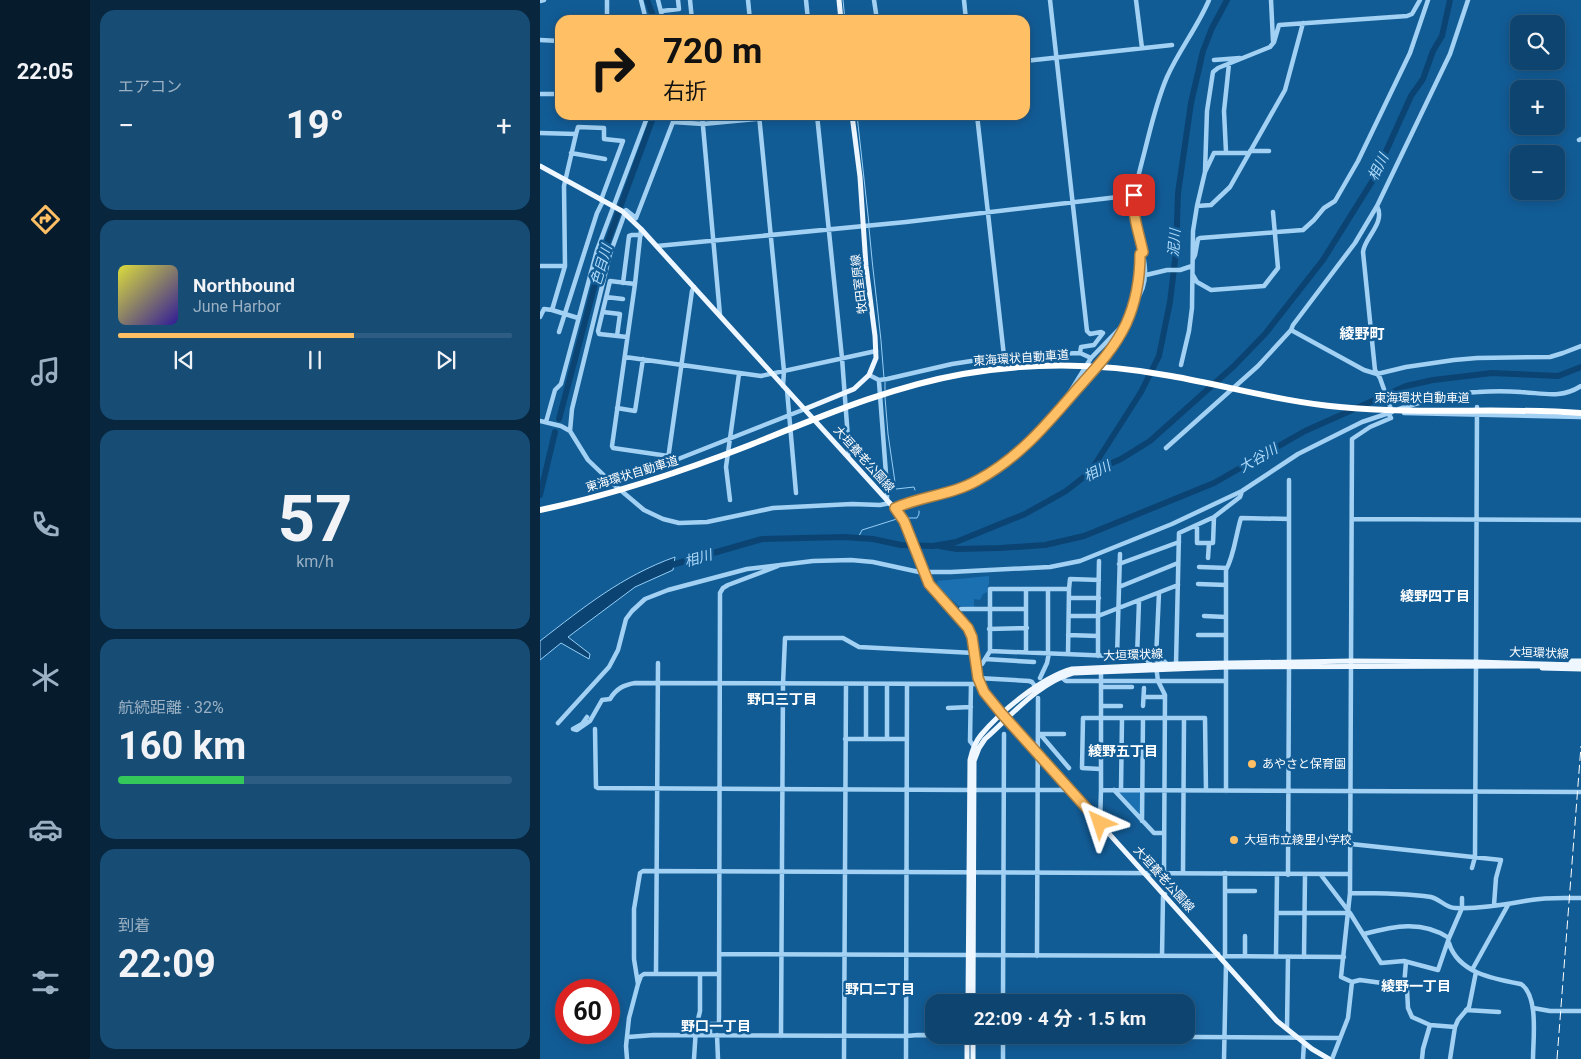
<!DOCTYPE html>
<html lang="ja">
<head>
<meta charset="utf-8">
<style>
	:root { --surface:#0e4570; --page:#174c75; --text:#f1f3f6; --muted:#9bb1c3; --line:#2e5d83; --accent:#ffbf64 }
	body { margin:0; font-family:Roboto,"Noto Sans JP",sans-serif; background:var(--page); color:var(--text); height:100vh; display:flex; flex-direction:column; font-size:19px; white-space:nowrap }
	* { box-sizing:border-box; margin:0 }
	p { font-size:16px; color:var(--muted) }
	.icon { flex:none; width:28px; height:28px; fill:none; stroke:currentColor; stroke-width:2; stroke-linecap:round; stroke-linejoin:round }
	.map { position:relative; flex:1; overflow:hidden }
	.side { display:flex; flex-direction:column; gap:10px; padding:10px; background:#08263e; width:450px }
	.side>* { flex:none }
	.guide { position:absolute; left:15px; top:15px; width:475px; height:105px; border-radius:15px; box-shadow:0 2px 12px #0003,0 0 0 1px var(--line); background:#ffbf64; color:#111; overflow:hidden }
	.fabs { position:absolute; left:970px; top:15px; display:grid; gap:10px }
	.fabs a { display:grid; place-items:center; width:55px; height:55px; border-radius:10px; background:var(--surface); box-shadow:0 2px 12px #0003,0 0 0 1px var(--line); font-size:25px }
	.speed { position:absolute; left:15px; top:979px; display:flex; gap:10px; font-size:25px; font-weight:700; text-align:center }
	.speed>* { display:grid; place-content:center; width:65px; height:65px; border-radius:50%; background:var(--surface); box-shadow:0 2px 12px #0003,0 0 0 1px var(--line); line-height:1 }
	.speed .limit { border:8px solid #d22; background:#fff; color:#111 }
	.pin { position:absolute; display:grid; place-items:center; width:42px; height:42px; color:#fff; margin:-21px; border-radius:10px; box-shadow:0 2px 8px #0006 }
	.me { position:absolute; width:55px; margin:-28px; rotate:318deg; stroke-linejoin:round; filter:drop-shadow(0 0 4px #0008) }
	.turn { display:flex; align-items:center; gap:18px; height:105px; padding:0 25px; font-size:22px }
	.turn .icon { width:65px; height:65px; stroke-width:2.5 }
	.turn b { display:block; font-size:35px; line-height:42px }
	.big { font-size:38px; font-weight:700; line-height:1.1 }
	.side .card { flex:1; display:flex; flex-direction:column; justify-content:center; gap:8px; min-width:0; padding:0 18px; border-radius:15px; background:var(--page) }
	.side .dial { align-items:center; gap:0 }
	.dial b { font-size:65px; line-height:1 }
	.song { display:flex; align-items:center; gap:15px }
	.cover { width:60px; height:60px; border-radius:8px; background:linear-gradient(135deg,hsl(60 70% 55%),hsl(250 70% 35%)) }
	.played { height:5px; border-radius:2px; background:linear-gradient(90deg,var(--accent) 60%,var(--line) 60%) }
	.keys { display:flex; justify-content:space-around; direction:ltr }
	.heat { display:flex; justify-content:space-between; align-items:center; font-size:28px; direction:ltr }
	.charge { height:8px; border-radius:4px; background:linear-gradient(90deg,#34c759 32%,var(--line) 0) }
	.trip { position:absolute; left:385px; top:994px; width:270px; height:50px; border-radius:15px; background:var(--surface); box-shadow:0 2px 12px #0003,0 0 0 1px var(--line); font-weight:700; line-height:50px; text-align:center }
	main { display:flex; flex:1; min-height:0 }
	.tab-bar { display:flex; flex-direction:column; width:90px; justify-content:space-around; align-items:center; background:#061c2d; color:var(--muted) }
	.tab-bar .icon { width:35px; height:35px }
	.tab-bar .active { color:var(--accent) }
	.tab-bar b { font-size:22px; color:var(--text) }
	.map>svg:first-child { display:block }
	.green { fill:#1a70b1 }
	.water { fill:#0b4472; stroke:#94cef6 }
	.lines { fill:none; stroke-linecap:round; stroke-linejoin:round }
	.stream { stroke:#94cef6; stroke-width:1 }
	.river { stroke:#0b4472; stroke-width:6 }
	.minor { stroke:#a2d1f3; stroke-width:4.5 }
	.major { stroke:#eef7ff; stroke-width:5 }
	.rail { stroke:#fff; stroke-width:1; stroke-dasharray:9 4; stroke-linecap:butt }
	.highway-bridge { stroke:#fff; stroke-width:6 }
	.route-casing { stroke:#a67c41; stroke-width:12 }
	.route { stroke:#ffbf64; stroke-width:9 }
	.poi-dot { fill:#ffbf64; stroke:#125c96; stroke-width:2 }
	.labels { text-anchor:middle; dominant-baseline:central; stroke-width:5; stroke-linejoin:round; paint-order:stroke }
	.street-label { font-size:12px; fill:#fff; stroke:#125c96 }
	.poi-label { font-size:12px; fill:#fff; stroke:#125c96; text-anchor:start }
	.water-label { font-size:14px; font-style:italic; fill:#aedafa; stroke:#125c96 }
	.neighbourhood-label { font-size:14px; font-weight:bold; fill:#fff; stroke:#125c96 }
	.quarter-label { font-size:15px; font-weight:bold; fill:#fff; stroke:#125c96 }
</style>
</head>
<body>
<main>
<nav class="tab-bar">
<b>22:05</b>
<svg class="icon active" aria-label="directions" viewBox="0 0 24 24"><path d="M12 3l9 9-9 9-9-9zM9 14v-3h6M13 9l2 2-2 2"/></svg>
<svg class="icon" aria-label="music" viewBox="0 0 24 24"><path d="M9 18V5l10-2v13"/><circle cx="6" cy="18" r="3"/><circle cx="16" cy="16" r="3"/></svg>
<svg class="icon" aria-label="phone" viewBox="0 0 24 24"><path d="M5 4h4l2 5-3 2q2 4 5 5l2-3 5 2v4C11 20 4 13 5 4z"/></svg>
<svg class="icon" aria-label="climate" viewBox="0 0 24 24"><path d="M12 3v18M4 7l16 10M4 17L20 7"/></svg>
<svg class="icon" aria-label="car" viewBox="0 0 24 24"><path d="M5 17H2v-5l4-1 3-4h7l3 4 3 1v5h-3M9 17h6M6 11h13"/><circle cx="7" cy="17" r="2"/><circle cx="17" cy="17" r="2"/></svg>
<svg class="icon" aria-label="filters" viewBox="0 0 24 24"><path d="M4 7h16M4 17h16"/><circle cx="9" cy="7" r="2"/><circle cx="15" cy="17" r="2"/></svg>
</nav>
<section class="side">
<div class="card"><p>エアコン</p>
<div class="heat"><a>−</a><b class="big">19°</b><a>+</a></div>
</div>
<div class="card">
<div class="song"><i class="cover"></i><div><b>Northbound</b><p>June Harbor</p></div></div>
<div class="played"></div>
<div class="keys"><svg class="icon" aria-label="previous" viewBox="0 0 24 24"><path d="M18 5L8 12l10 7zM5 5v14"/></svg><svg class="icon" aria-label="pause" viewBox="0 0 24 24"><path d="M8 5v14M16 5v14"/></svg><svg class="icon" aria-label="next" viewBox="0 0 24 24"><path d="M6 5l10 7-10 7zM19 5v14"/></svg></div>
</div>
<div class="card dial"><b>57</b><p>km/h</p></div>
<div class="card"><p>航続距離 · 32%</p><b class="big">160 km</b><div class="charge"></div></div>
<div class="card"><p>到着</p><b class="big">22:09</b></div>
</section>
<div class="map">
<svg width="1041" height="1059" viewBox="0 0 1041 1059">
	<rect width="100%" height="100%" fill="#125c96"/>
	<path class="green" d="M 449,576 L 449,583 L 447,592 L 443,594 L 440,600 L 434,599 L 434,607 L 419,606 L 398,588 L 397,581 Z
		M 579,792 L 600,792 L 600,816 Z"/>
	<path class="water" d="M 135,557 L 133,570 L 95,587 L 28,637 L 50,654 L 49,659 L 21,643 L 0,660 L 0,641 C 44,607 82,576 135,557 Z"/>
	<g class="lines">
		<path class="stream" d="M 303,0 L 305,20
			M 317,115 L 329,224
			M 329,228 C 333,278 341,327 344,378
			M 345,382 L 345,390
			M 345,397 L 348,434 L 356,489 L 374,487 L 375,490
			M 364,518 L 377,518 L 379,514 L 379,511
			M 318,538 L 322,530 L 360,518"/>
		<path class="river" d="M 107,0 L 112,13 L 112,20
			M 19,419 L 63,254 L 114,115
			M 550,472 L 601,392 L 619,356 L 630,302 L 636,252 L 638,193 L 651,103 L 663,51 L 672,28 L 687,0
			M 0,495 L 15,432
			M 399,546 L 417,549 L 460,548 L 505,545 L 544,536 L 674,483 L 765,431 L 866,386 L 893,380 L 952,373 L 1018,376 L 1041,367
			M 128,566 L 222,539 L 304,537 L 333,539 L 361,545 L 393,546 L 416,542 L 485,514 L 526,491 L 549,473 L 581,459 L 610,441 L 694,366 L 725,334 L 783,260 L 833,180 L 871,96 L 883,79 L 893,51 L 902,36 L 910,0"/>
		<path class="minor" d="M 101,0 L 106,20
			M 118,0 L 123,20
			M 150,0 L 152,20
			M 208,0 L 210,20
			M 266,0 L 268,20
			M 334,0 L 337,20
			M 424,0 L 426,20
			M 510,0 L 547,331 L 550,334 L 561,332 L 563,333 L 554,345 L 541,347 L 540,353
			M 596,0 L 602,48
			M 731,0 L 733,41
			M 0,1 L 4,0
			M 122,11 L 139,9 L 138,0
			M 67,20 L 67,0
			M 0,40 L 20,41
			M 674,60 L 700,58
			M 485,61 L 632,45
			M 0,94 L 20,94
			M 162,115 L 180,315
			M 219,115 L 244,371 L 243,386
			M 277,115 L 302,358 L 309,452 L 308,456
			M 437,115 L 464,356
			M 148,123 L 148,115
			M 0,133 L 36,134 L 38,127 L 64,128 L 64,139 L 83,141 L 61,200
			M 1039,140 L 1041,139
			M 710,151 L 729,151
			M 686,152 L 684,111 L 689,64
			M 31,153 L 65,159
			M 665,172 L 667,111 L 673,72 L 678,68 L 730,47 L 734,42 L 739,25 L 867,16 L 872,14 L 880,0
			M 657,206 L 671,205 L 690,187 L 745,90 L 763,23
			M 837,206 C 846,223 824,238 823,252 L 835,370 L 840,378 L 852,412
			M 101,229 L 95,284 L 72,446 L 73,448 L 128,456
			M 117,246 L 366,222 L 578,197
			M 653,259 L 655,255 L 658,239 L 660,238 L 763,230 L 774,220 L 784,208 L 795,201 L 818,161 L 870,53 L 888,0
			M 0,266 L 25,266 L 24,186 L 36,134
			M 606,275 L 627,270 L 640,270 L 652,266
			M 653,275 L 657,282 L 671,290 L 724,286 L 738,268 L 733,212
			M 83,283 L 89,236 L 92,235 L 101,235
			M 66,297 L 83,299
			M 595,302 C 620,270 590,233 594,199 C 596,182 601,166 605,150 C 611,126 617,100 627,77 C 639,50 657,28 669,0
			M 12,310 L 38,318
			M 63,312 L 80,314 L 77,336
			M 0,317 L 4,309 L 12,310 L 25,266
			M 751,330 L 824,370 L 837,374 L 866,367 L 914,360 L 937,358 L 1010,357 L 1023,353 L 1041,346
			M 19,332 L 57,213 L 63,201
			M 87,337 L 59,334 L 58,331 L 70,281 L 95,284
			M 85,357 L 221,376 L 336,351
			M 641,365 L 649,331 L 652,308 L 653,231 L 657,206 L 665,172 L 674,153 L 709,153
			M 329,375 L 339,380 L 347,379 L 412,364 L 464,356 L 540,353 L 551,358
			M 339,382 L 347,487 L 347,499
			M 247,390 L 256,493
			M 530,399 L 528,395 L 530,392 L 551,358 L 582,326 L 586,325
			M 77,408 L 95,411 L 103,359
			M 859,409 C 884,401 912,393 938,392 C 952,391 967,391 981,392 C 1003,393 1021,399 1041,386
			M 848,413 L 851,418 L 830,427 L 812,439 L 810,893 L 801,977 L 812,982 L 820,980 L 864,986
			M 864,413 L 1041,417
			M 0,421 L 21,426 L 30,431 L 48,460 L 72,483 L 104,510 L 123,519 L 139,523 L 167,522 L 233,508 L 312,504 L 340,505 L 350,503
			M 6,422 L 15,390 L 21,384 L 57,250 L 108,115
			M 30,431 L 32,409 L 70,254 L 86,210 L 96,218 L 133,122 L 163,124 L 259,115
			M 626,448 L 718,366 L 751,330 L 753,325 L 815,243 L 837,206 L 910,54 L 928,0
			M 128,459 L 152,291 L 154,287
			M 85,477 L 128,463 L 265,409
			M 190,500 L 186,467 L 199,374
			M 355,509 C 371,501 386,500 403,495 C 415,491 427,486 438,480 C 481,456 509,422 541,386 C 558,366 575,348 586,324 C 596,302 600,278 600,254 L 603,252
			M 812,519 L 1041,520
			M 657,525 L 657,543 L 673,543 L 674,517
			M 668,558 L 669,543
			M 579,564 L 639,542
			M 659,567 L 687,568
			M 658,584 L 686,585
			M 579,587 L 638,563
			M 508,589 L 508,653
			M 529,589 L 530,579 L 559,580
			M 619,593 L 616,658 L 617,661 L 624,661 L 627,664
			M 529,598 L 559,598
			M 421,609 L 486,609
			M 529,616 L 558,616 L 559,561
			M 664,616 L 686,617
			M 449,629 L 487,628
			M 528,635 L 558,636
			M 658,635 L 686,635
			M 450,651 L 597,657 L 607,660 L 611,665
			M 486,652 L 486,589
			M 558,656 L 558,616 L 638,585
			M 577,657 L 580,554
			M 597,657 L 599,601
			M 445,659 L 494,662
			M 749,662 L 749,480
			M 936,662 L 937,407
			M 636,664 L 639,533 L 674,517 L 700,497 L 702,491
			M 616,666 L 618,681 L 625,695 L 624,873
			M 436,668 L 442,664 L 450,651 L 450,589 L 529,589 L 528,654
			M 561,672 L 561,790 L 1041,792
			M 521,677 L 526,681 L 686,681
			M 438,678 L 489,681 L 492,682 L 495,686
			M 500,678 L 507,663 L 509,653
			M 431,684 L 430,741 L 434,746
			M 561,687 L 592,687
			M 604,697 L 625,697
			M 561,706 L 581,706
			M 603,706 L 604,688
			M 408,708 L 431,707
			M 47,717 L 42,724 L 33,729 L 37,730 L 50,721 L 62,700 L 70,699 C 76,689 83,685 95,683 L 440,684
			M 18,723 L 69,667 L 78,650 L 86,619 L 92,611 L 105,599 L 128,590 L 207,569 L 273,561 L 311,560 L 333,562 L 379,572 L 411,572 L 510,567 L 540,561 L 632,524 L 702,491 L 758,454 L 822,422 L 852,412
			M 55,729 L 56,787 L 58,788 L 429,790
			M 500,734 L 529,768
			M 500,734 L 524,734
			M 326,738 L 326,684
			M 305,739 L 367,739
			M 347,739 L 347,684
			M 560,769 L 542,768 L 543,718 L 665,718 L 666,790
			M 433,790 L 531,790
			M 574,790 L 614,833 L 624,833
			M 581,790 L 582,718
			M 686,791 L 686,570 C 694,556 696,534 701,518 L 749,519
			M 602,821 L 603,718
			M 560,823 L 561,790
			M 811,844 L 961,860 L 956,878 L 954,905
			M 932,868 L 935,857 L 936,667
			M 643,873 L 644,718
			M 748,875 L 749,666
			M 781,875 L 810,913 L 841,963 L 864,961 L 898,970 L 909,938 L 922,908 L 922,898
			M 685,891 L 715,891
			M 810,893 C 837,893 864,893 891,897 C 900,899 906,908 915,908 C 941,909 966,904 991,900 C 1007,897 1024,898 1041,898
			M 737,913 L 808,913
			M 824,934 C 854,926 882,920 909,938
			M 705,936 L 705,956
			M 909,943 C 918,973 954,979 981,984 C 999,996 993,1040 993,1059
			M 179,954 L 429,955
			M 433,955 L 675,956 L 678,954
			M 497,956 L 498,698
			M 622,956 L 623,897 L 625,894
			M 685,956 L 804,957
			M 736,957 L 737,875
			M 764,957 L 765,875
			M 683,958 L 685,956 L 685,873
			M 866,962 L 864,986 L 867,989 L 868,1008 L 872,1017 L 890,1025 L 915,1027
			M 932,970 L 968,905
			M 116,974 L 118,663
			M 98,984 L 101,976 L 104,974 L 178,974
			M 463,1002 L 464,734
			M 993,1008 L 1010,1011 L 1041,1011
			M 926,1010 L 959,1012
			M 747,1029 L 748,957
			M 170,1035 L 170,1024 L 179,1024 L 180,593 L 183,588 L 188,585 L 238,566
			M 177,1035 L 178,1059
			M 241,1036 L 243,684 L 245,638 L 303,638 L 319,647 L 434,653
			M 88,1037 L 114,1035 L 366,1036 L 378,1035 L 800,1038
			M 87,1059 L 86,1046 L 89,1018 L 98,984 L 94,959 L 94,909 L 100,873 L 103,871 L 810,874
			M 154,1059 L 156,1028 L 160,1011 L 160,974
			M 304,1059 L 306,684
			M 366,1059 L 367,684
			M 463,1059 L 463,1035
			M 684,1059 L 686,964
			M 763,1059 L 764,1043
			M 792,1059 L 808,1018 L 812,982
			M 882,1059 L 883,1049 L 890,1025
			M 910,1059 L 915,1027 L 918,1020 L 929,1007 L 936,972"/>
		<path class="major" d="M 299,0 L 301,20
			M 0,166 L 82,211 L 101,229 L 355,509 L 364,521 L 389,585 L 428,628 C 439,653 433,677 450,701 L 737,1021 L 772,1049 L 789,1059
			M 265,409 L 314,389 L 329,375 L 336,358 L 335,336 L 326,266 L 320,177 L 312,115
			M 1031,661 L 1041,661
			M 1002,668 L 1041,669
			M 428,1002 L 430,760 C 432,751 435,742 441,735 C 462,710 501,678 532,669 L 636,664 L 812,661 L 936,662 L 1039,665
			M 433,1002 L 434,761 L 439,748 L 445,739 C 472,715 498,683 533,673 L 686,667 L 1005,666
			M 427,1035 L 427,1059
			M 433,1059 L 433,1035"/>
		<path class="rail" d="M 1017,1059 L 1041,746"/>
		<path class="highway-bridge" d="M 0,510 C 72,495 141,472 210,445 C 280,417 349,387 423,374 C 492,362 563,363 631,376 C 688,386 743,402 800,407 C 880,415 961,407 1041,413"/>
	</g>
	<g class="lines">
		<defs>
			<path id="route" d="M 560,823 L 462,714 L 444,692 L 438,678 L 432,637 L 428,628 L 389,584 L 364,521 L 355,508 C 382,496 412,495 438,480 C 480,457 507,424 538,388 C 556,368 574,349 586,324 C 596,302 600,278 600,254 L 603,252 C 599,233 592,215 594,195"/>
		</defs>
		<use href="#route" class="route-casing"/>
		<use href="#route" class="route"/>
	</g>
	<g class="poi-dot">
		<circle cx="712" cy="764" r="5"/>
		<circle cx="694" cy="840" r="5"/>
	</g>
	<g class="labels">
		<g class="street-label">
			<text transform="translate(319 284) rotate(-97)">牧田室原線</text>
			<text transform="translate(481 358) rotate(-4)">東海環状自動車道</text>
			<text x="882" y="398">東海環状自動車道</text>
			<text transform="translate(324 459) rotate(48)">大垣養老公園線</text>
			<text transform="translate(92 474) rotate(-17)">東海環状自動車道</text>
			<text transform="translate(999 653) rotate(2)">大垣環状線</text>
			<text transform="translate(593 655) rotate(-2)">大垣環状線</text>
			<text transform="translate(624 879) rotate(48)">大垣養老公園線</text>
		</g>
		<g class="poi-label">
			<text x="722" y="764">あやさと保育園</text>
			<text x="704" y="840">大垣市立綾里小学校</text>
		</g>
		<g class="water-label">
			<text transform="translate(838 167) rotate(-64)">相川</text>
			<text transform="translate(634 243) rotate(-86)">泥川</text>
			<text transform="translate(61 265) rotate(-73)">色目川</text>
			<text transform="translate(718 458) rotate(-30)">大谷川</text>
			<text transform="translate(557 471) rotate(-27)">相川</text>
			<text transform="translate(158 558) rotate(-16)">相川</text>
		</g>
		<g class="neighbourhood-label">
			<text x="895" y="596">綾野四丁目</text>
			<text x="242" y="699">野口三丁目</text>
			<text x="583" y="751">綾野五丁目</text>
			<text x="876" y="986">綾野一丁目</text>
			<text x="340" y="989">野口二丁目</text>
			<text x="176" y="1026">野口一丁目</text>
		</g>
		<g class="quarter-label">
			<text x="822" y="334">綾野町</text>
		</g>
	</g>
</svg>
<div class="fabs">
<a><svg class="icon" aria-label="search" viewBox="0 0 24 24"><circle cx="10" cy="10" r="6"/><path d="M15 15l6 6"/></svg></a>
<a>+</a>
<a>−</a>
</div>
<div class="speed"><div class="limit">60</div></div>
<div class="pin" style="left:594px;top:195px;background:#d93025"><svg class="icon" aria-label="arrive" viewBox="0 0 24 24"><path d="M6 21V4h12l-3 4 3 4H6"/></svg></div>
<svg class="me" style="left:560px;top:823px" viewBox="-20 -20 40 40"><path d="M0-17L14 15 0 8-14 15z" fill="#ffbf64" stroke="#fff" stroke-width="4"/></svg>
<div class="trip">22:09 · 4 分 · 1.5 km</div>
<div class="guide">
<div class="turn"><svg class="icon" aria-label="right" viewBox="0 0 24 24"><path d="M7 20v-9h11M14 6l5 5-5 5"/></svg><div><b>720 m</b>右折</div></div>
</div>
</div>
</main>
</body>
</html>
